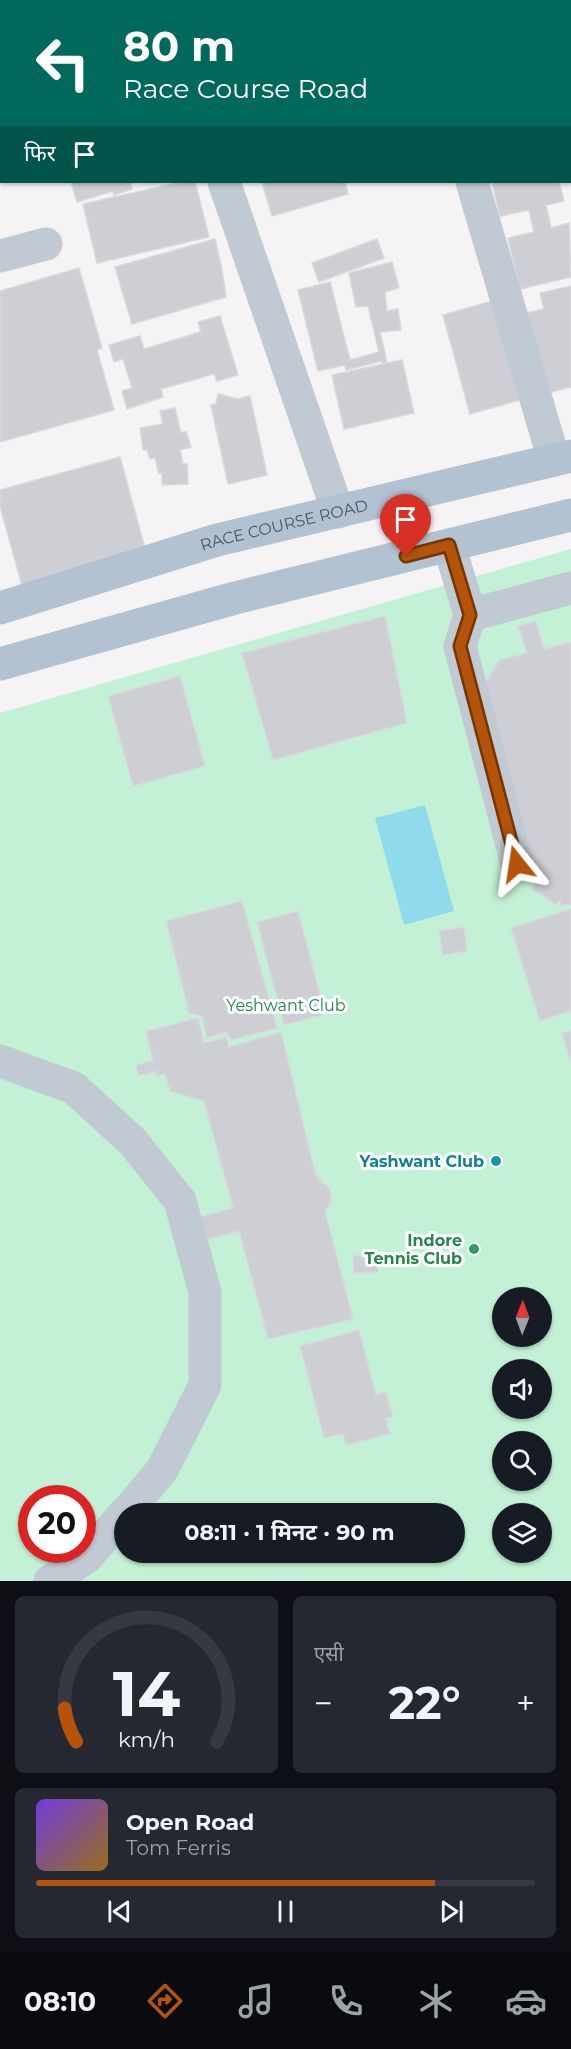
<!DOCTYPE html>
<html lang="hi">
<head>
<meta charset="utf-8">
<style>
	:root { --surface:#171b24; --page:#242831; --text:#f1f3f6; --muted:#9ea1a6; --line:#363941; --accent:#b45309 }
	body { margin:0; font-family:Montserrat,"Noto Sans Devanagari",sans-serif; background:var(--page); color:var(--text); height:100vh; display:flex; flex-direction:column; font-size:22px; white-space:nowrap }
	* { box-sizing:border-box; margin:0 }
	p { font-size:20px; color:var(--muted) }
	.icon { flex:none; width:33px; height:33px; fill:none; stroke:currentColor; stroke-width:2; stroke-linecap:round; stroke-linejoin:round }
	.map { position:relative; height:1581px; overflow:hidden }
	.details { display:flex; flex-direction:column; gap:15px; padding:15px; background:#0d0f14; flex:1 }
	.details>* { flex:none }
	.guide { position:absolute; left:0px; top:0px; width:572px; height:183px; box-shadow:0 2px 4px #0004; background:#00695c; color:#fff; overflow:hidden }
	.needle { width:39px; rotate:1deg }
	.fabs { position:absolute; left:492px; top:1287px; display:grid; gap:12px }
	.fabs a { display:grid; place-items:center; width:60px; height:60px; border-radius:50%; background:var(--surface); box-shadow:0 2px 4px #0004; font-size:30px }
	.speed { position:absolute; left:18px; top:1485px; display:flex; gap:12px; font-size:30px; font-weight:700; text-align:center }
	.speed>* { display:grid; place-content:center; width:78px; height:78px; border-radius:50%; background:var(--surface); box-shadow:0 2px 4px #0004; line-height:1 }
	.speed .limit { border:9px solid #d22; background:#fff; color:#111 }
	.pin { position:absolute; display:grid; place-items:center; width:51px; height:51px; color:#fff; margin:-62px -26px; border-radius:50% 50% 50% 0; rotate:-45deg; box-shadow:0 0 6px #0007 }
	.pin .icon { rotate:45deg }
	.me { position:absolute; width:66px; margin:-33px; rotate:345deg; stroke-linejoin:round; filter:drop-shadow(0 0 4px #0008) }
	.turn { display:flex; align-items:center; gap:21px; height:126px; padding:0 24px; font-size:27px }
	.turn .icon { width:78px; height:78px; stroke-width:2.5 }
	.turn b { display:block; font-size:42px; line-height:51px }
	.then { display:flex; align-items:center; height:57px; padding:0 24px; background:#0003; gap:12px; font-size:22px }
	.big { font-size:45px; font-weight:700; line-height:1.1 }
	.details .card { flex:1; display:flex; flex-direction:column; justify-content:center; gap:9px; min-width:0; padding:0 21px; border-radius:9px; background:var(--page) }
	.details .dial { align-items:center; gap:0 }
	.dial svg { height:156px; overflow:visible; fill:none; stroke:var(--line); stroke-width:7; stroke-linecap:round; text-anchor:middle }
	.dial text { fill:var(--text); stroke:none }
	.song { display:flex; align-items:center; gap:18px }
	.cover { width:72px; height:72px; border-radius:9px; background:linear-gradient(135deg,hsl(260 70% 55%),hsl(40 70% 35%)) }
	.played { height:6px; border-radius:3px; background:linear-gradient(90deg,var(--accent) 80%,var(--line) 80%) }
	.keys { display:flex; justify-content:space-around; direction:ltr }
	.heat { display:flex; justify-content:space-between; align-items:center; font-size:33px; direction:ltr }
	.details .tiles { flex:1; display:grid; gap:15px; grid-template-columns:1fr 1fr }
	.card:last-child { grid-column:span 2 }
	.trip { position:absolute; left:114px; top:1503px; width:351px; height:60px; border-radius:30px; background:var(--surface); box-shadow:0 2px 4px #0004; font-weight:700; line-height:60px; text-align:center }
	.tab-bar { display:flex; height:96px; justify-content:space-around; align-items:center; background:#090b0e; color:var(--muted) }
	.tab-bar .icon { width:42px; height:42px }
	.tab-bar .current { color:var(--accent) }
	.tab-bar b { font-size:27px; color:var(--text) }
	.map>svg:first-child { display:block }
	.green { fill:#c3f1d5; fill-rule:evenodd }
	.water { fill:#90daee }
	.building { fill:#cdcfd5; stroke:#d7d9de; stroke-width:1.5 }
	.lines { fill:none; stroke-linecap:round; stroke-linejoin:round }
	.minor { stroke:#c1cad2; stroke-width:33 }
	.major { stroke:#b3c2d1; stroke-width:33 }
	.route-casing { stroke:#753606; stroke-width:15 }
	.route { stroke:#b45309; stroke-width:10 }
	.culture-dot { fill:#0f9aa8; stroke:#fff; stroke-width:2 }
	.leisure-dot { fill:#2e9e5b; stroke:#fff; stroke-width:2 }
	.labels { text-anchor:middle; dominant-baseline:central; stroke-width:6; stroke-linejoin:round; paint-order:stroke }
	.street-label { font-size:16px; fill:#4a5661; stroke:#fff }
	.park-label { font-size:16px; fill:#17864f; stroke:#fff }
	.culture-label { font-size:16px; font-weight:bold; fill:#0d838f; stroke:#fff; text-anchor:end }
	.leisure-label { font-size:16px; font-weight:bold; fill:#27864d; stroke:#fff; text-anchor:end }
</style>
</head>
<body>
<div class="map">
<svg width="571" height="1581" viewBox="0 0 571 1581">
	<rect width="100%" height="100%" fill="#f5f3f3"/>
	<path class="green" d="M 571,549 L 571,1581 L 0,1581 L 0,713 ZM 502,1298 L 542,1298 L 542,1336 L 502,1336 ZM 502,1370 L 542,1370 L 542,1408 L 502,1408 ZM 502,1442 L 542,1442 L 542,1480 L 502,1480 ZM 32,1498 L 82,1498 L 82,1550 L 32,1550 ZM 124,1514 L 454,1514 L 454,1552 L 124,1552 ZM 502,1514 L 542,1514 L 542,1552 L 502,1552 Z"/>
	<path class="water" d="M 425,805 L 454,911 L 404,925 L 375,818 Z"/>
	<path class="building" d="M 45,0 L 112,0 L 112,2 L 45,2 Z
		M 223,0 L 293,0 L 223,2 Z
		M 71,182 L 130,182 L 132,189 L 114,195 L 113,191 L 77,202 Z
		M 181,182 L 195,182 L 209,237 L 97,263 L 83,204 Z
		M 262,182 L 345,182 L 348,194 L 272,216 Z
		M 492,182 L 559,182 L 564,201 L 546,205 L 551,228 L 569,223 L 571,277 L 520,289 L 508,238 L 534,232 L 529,210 L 500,216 Z
		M 215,239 L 222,270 L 226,297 L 132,324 L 115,267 Z
		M 377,239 L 384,258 L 319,282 L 312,263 Z
		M 392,262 L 399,288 L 385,292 L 387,311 L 398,309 L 401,330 L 380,332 L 387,362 L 382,363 L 382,361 L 346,370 L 345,365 L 318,371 L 298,290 L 330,282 L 350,360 L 379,352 L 368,306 L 356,307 L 349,273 Z
		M 79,268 L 102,348 L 97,350 L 114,410 L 0,442 L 0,291 Z
		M 571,286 L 571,387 L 543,394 L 523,314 L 544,309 L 540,293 Z
		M 496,300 L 523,399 L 470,414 L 443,315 Z
		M 220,316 L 238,375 L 217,381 L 214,374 L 161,389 L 163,397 L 127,409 L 122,391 L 132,388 L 123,359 L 114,362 L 109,345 L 140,336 L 144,349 L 201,332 L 198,322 Z
		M 402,360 L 414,413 L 344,429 L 332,375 Z
		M 218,394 L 238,399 L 250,396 L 267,475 L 228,484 L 211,405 L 216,404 Z
		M 175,408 L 181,433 L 186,431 L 191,447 L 180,450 L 183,464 L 187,464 L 188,484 L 162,485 L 162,473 L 159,474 L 155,458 L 150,459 L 147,450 L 143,450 L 140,428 L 163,424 L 160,411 Z
		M 120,457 L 147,556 L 23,589 L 0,506 L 0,490 Z
		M 385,616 L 407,723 L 273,760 L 242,653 Z
		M 536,621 L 544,649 L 571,642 L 571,904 L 561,906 L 560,900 L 556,905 L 536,891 L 533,891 L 534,882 L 484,684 L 500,660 L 527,653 L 518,626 Z
		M 180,676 L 205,766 L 133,786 L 108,696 Z
		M 242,901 L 277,1028 L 231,1040 L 227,1032 L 207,1038 L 202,1016 L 189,1013 L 166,921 Z
		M 571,909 L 571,1011 L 540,1021 L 511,928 Z
		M 298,911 L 325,1014 L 284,1025 L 257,922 Z
		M 464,927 L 467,951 L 443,955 L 439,931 Z
		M 198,1018 L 204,1043 L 226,1037 L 229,1047 L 281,1032 L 316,1176 L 330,1189 L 331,1202 L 325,1211 L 353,1319 L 268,1339 L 239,1231 L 206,1240 L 199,1217 L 233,1208 L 204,1101 L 170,1091 L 171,1086 L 169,1087 L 165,1074 L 157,1076 L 156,1071 L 139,1076 L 136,1065 L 153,1061 L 146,1031 Z
		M 571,1031 L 571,1064 L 562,1033 Z
		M 377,1255 L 378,1272 L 354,1273 L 353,1256 Z
		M 359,1330 L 376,1395 L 386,1392 L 393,1417 L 386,1418 L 390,1434 L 346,1445 L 343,1434 L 324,1438 L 300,1346 Z"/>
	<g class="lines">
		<path class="minor" d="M 182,0 L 182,2
			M 224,182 L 338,512
			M 472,182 L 554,460
			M 0,256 L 46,244
			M 449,545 L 470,615 L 571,588
			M 470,615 L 460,646 L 517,864
			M 0,1061 L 74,1088 L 133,1142 L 180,1201 L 205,1292 L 205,1385 L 162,1470 L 125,1514
			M 50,1581 L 87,1557 L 124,1514"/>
		<g class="major">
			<path id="s1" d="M 0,608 L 217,540 L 571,456"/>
			<path d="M 0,664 L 235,598 L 571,515"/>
		</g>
	</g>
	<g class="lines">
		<defs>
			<path id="route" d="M 406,556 L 449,545 L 470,615 L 460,646 L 517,864"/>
		</defs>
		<use href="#route" class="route-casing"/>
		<use href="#route" class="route"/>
	</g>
	<circle class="culture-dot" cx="496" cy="1161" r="6"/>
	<circle class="leisure-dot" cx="474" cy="1249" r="6"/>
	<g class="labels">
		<g class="street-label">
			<text stroke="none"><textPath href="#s1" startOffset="296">RACE COURSE ROAD</textPath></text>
		</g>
		<g class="park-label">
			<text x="286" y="1005">Yeshwant Club</text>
		</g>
		<g class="culture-label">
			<text x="484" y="1161">Yashwant Club</text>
		</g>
		<g class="leisure-label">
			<text x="462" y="1240">Indore<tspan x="462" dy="18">Tennis Club</tspan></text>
		</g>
	</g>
</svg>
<div class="fabs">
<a><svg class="needle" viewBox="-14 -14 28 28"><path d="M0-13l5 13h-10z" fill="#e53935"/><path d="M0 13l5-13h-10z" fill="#9ea1a6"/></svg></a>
<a><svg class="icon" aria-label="sound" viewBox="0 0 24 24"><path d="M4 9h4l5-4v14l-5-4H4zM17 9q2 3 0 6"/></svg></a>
<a><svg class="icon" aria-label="search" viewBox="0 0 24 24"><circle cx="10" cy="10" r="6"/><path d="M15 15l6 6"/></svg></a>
<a><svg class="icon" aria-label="layers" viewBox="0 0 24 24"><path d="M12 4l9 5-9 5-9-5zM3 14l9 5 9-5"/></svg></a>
</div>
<div class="speed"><div class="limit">20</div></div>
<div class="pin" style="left:406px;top:556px;background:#d93025"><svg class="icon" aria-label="arrive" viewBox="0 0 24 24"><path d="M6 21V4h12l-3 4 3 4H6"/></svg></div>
<svg class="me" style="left:517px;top:864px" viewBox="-20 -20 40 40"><path d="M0-17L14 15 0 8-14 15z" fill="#b45309" stroke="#fff" stroke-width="4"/></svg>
<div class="trip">08:11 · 1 मिनट · 90 m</div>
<div class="guide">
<div class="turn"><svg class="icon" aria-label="left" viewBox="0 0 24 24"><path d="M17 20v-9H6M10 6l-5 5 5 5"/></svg><div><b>80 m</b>Race Course Road</div></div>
<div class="then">फिर<svg class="icon" aria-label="arrive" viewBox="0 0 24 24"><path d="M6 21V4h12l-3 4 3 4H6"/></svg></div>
</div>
</div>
<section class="details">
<div class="tiles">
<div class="card dial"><svg viewBox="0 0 100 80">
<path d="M14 69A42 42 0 1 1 86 69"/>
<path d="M14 69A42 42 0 0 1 8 52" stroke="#b45309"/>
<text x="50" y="56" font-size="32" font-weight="700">14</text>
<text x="50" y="72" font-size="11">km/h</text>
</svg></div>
<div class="card"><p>एसी</p>
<div class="heat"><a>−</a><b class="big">22°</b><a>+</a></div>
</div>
<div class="card">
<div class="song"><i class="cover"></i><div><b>Open Road</b><p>Tom Ferris</p></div></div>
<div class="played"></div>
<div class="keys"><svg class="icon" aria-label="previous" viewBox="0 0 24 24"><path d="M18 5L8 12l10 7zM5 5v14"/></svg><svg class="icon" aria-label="pause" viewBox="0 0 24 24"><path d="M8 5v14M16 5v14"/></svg><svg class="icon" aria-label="next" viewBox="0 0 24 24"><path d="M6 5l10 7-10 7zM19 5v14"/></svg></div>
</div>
</div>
</section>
<nav class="tab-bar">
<b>08:10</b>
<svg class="icon current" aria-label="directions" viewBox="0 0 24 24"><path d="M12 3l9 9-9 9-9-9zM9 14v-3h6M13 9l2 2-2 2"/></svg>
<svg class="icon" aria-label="music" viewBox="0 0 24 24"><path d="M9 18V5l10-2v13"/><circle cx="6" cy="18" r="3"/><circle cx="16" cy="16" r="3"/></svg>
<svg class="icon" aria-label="phone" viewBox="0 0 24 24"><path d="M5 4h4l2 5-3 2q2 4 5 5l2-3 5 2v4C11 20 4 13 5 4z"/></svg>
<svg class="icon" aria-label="climate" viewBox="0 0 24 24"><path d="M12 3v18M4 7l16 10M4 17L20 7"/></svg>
<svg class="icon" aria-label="car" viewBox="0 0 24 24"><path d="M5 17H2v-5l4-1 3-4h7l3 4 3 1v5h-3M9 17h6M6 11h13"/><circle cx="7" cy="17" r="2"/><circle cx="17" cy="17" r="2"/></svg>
</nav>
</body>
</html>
